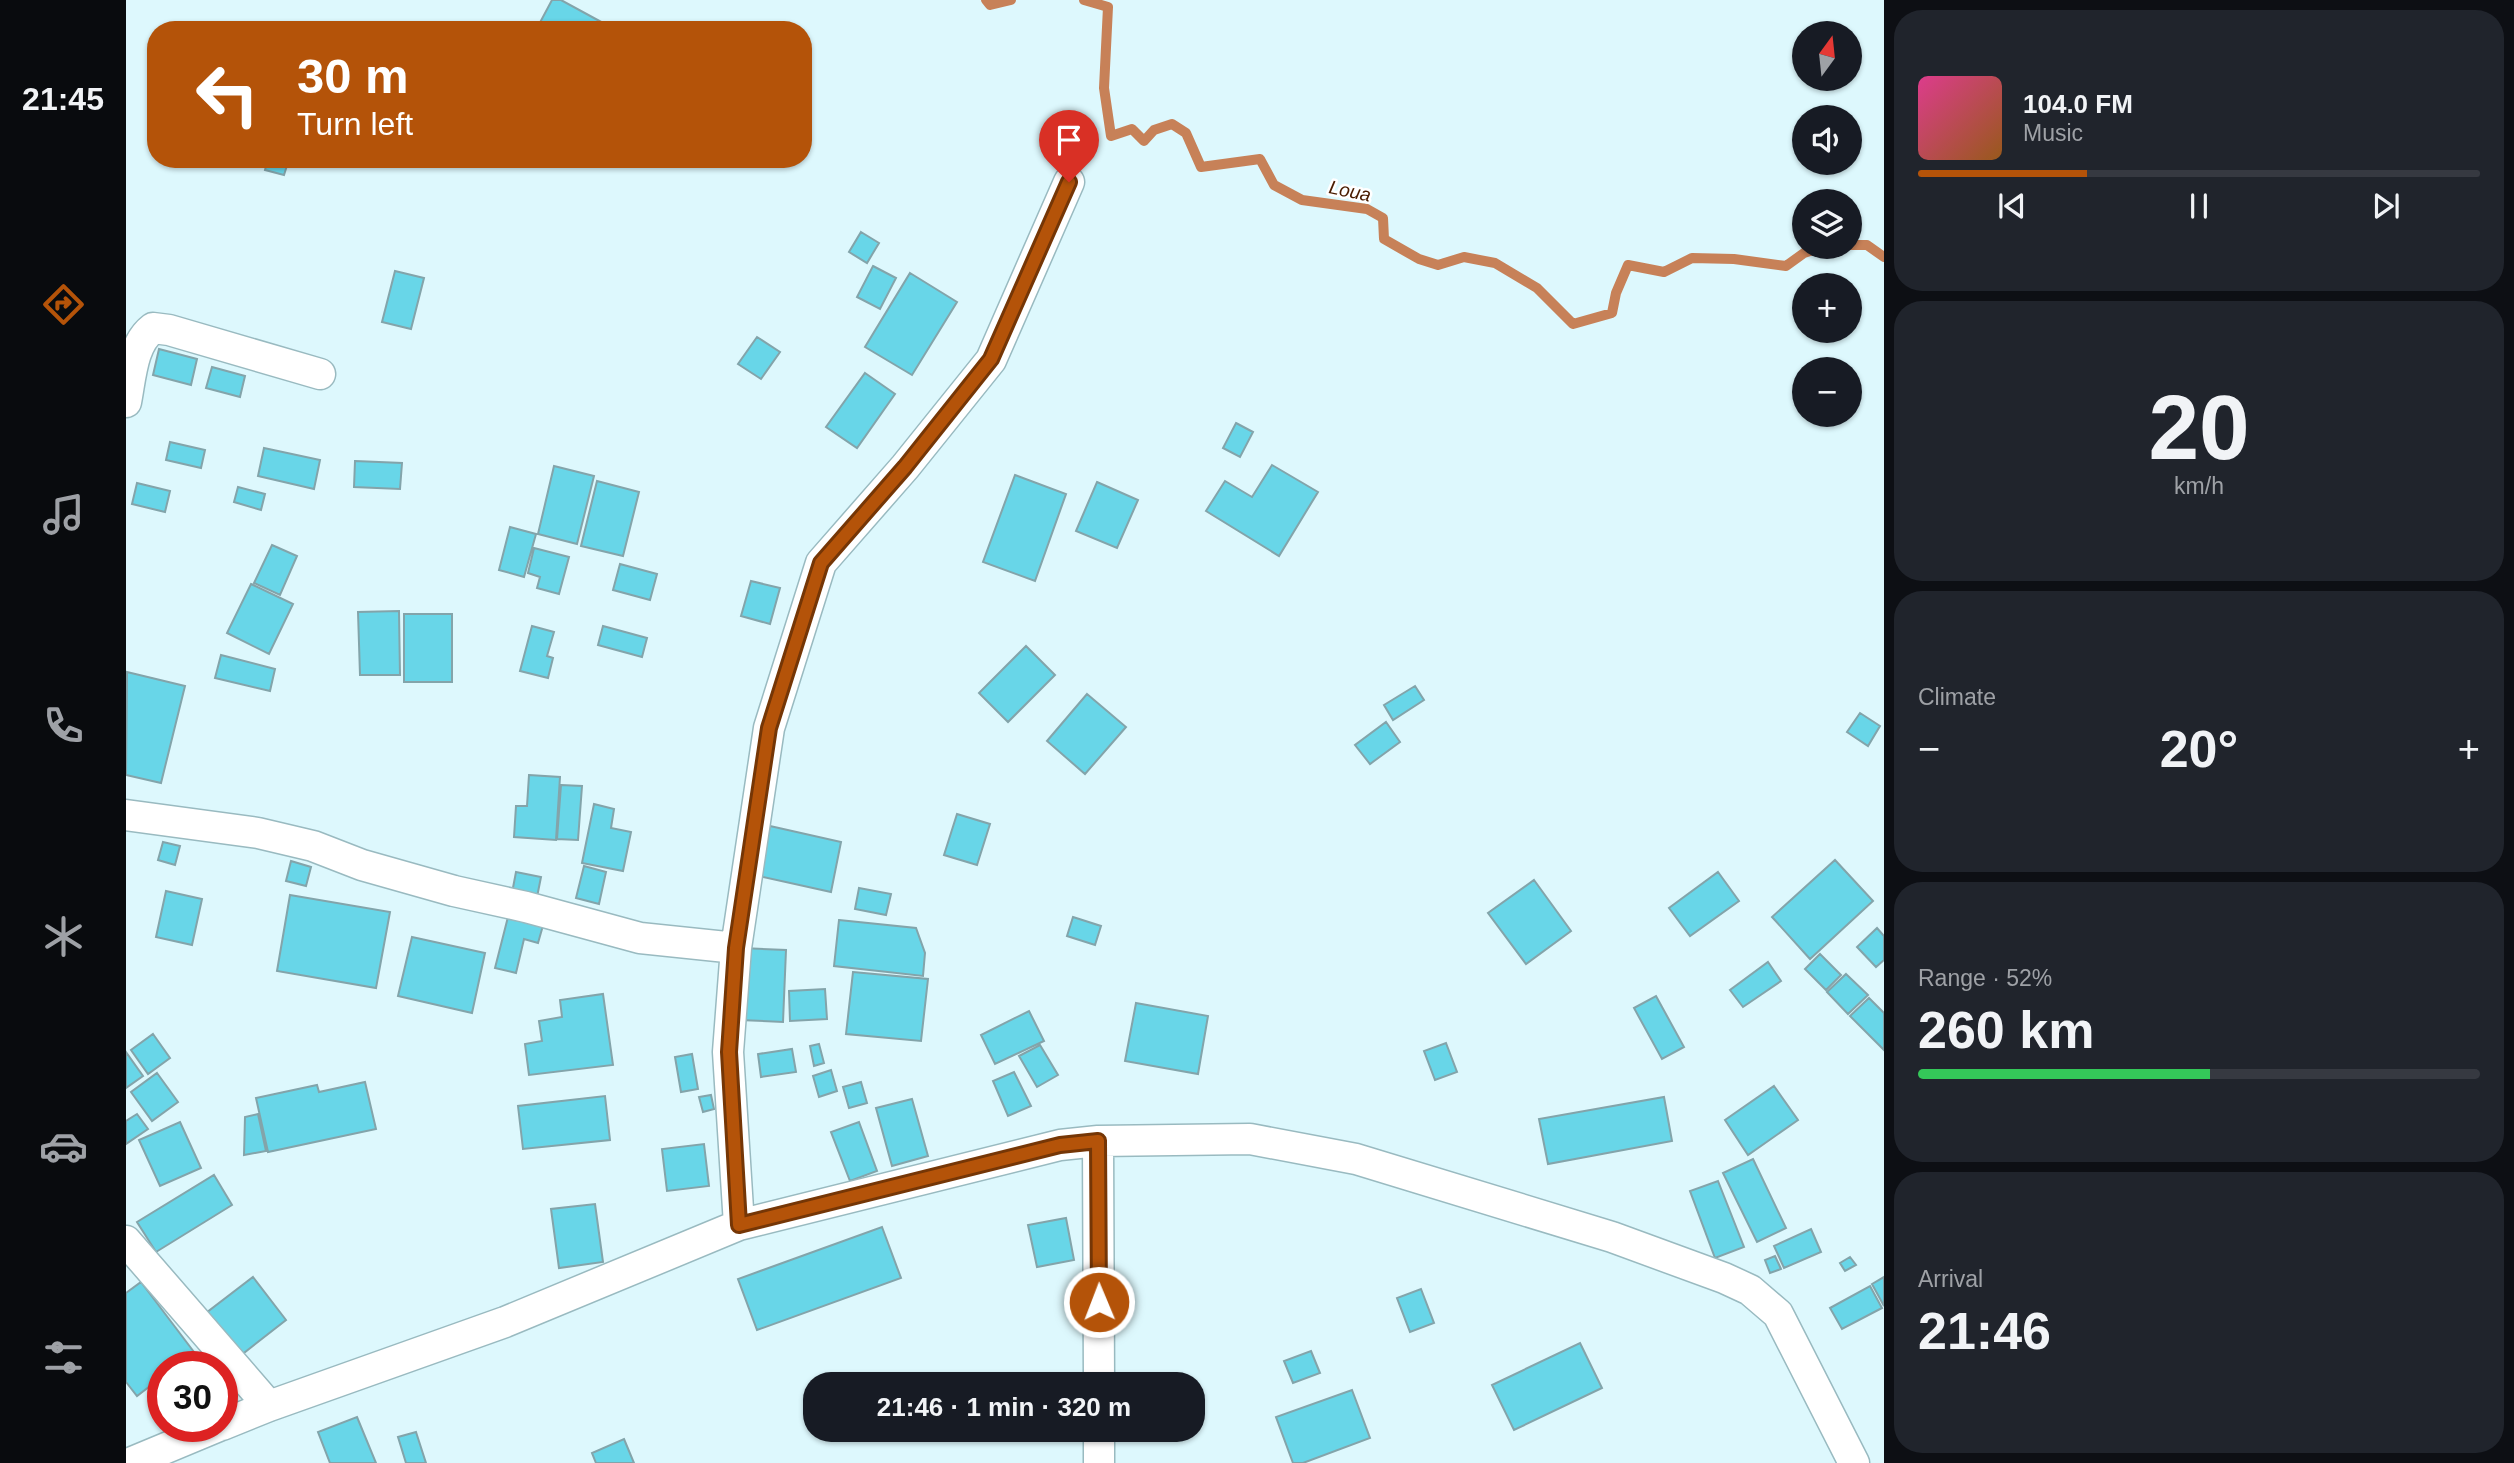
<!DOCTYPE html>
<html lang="en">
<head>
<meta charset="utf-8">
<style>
	:root { --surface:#171b24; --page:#20242c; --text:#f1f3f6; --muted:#9ea1a6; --line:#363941; --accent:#b45309 }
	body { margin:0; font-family:Arial,sans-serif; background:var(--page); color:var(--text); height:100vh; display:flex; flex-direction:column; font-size:26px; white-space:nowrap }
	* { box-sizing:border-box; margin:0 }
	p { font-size:23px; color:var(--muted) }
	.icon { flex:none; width:38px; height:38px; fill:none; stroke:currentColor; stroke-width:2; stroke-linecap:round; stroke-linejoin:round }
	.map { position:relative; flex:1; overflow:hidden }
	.details { display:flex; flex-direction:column; gap:10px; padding:10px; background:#0d0f14; width:630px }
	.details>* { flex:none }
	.guide { position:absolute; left:21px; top:21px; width:665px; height:147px; border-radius:28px; box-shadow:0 2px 5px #0004; background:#b45309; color:#fff; overflow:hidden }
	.needle { width:46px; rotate:15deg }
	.fabs { position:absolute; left:1666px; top:21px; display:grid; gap:14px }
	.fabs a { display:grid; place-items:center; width:70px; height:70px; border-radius:50%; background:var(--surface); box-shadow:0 2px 5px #0004; font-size:35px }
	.speed { position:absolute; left:21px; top:1351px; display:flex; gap:14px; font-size:35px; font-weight:700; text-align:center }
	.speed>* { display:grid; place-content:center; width:91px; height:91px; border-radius:50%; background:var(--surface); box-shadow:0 2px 5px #0004; line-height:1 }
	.speed .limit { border:10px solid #d22; background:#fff; color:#111 }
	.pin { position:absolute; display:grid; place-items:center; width:60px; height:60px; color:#fff; margin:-72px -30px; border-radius:50% 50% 50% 0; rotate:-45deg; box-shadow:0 0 7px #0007 }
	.pin .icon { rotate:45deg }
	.me { position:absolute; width:77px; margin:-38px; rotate:359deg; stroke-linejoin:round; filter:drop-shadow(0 0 5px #0008) }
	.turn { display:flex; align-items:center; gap:24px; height:147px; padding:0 35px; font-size:32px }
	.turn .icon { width:91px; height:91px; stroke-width:2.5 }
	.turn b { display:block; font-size:49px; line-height:60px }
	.big { font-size:52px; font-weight:700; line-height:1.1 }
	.details .widget { flex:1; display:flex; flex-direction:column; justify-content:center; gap:10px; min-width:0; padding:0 24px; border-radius:28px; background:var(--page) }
	.details .dial { align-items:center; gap:0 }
	.dial b { font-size:91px; line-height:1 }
	.song { display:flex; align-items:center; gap:21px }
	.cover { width:84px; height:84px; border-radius:10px; background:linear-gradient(135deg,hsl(330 70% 55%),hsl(30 70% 35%)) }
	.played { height:7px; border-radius:4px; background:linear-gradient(90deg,var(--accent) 30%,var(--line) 30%) }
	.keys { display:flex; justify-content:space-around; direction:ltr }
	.heat { display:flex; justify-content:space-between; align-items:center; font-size:38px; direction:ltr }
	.charge { height:10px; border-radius:5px; background:linear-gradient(90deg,#34c759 52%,var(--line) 0) }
	.trip { position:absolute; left:677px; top:1372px; width:402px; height:70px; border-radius:28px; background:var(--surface); box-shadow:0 2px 5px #0004; font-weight:700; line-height:70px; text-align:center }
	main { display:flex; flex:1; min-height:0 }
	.menu { display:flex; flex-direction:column; width:126px; justify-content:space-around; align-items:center; background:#090b0e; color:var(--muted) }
	.menu .icon { width:49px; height:49px }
	.menu .selected { color:var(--accent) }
	.menu b { font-size:32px; color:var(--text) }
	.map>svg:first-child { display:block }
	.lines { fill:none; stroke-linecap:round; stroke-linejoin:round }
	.stream { stroke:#c78158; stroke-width:10 }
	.building { fill:#68d6e8; stroke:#83a4aa; stroke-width:2 }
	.minor-casing { stroke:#99bac0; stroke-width:33 }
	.minor { stroke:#fff; stroke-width:30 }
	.route-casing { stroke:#753606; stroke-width:18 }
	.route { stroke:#b45309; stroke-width:12 }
	.labels { text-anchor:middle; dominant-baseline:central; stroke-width:5; stroke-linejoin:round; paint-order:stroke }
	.water-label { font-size:19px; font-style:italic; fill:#491c00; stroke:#fff }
</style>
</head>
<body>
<main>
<nav class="menu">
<b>21:45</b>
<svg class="icon selected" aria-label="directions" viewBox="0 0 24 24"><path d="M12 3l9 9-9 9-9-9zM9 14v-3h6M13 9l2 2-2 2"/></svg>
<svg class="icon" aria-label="music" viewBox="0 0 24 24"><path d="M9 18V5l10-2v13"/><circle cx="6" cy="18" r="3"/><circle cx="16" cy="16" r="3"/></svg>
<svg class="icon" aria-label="phone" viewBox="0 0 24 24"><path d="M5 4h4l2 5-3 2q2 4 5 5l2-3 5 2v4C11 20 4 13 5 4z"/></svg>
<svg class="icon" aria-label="climate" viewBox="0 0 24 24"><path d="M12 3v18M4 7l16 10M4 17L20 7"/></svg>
<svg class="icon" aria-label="car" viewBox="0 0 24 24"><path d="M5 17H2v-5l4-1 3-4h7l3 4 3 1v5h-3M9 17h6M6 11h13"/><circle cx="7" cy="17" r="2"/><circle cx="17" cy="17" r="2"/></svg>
<svg class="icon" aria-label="filters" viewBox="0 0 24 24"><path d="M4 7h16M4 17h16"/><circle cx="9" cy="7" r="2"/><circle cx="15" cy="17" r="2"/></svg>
</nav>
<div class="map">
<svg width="1758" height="1463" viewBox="0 0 1758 1463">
	<rect width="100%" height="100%" fill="#ddf8fd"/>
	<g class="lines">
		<path class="stream" d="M 860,0 L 864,5 L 885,0
			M 958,0 L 982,7 L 978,88 L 985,136 L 1006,129 L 1018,141 L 1028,130 L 1046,124 L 1060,133 L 1075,167 L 1134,159 L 1148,185 L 1176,200 L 1241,209 L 1257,218 L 1258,239 L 1293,259 L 1312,265 L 1338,257 L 1369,263 L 1411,288 L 1447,324 L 1486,313 L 1490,293 L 1502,265 L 1538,272 L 1566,258 L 1608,259 L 1660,266 L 1678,253 L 1696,247
			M 1724,245 L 1741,245 L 1758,257"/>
	</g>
	<path class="building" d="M 426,0 L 435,0 L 490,30 L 410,30 Z
		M 142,159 L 163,159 L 158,175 L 139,170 Z
		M 735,232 L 753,243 L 741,263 L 723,252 Z
		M 747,266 L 770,278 L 754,309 L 731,297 Z
		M 269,271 L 298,278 L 285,329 L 256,322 Z
		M 784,273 L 831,302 L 786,375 L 739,347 Z
		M 631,337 L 654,352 L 635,379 L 612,364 Z
		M 33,349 L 71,359 L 65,385 L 27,375 Z
		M 86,367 L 119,376 L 114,397 L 80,388 Z
		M 739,373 L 769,394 L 731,448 L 700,427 Z
		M 1110,423 L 1127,432 L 1114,457 L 1097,448 Z
		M 44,442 L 79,450 L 75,468 L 40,460 Z
		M 138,448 L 194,460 L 188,489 L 132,476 Z
		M 229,461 L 276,463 L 274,489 L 228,487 Z
		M 1146,465 L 1192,492 L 1153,556 L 1080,511 L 1099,481 L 1126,497 Z
		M 428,466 L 468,476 L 451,544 L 412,534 Z
		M 889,475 L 940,494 L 909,581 L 857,562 Z
		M 471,481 L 513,492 L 497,556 L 455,546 Z
		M 971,482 L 1012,500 L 991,548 L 950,531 Z
		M 11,483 L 44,491 L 39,512 L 6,504 Z
		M 112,487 L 139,494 L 135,510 L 108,502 Z
		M 384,527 L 410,534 L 398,577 L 373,570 Z
		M 146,545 L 171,556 L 154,595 L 128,583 Z
		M 408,548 L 443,557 L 433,594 L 411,588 L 414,577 L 402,573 Z
		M 494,564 L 531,574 L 524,600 L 487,590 Z
		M 625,581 L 654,588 L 644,624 L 615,616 Z
		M 125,584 L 167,604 L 143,654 L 101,633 Z
		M 273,611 L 274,675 L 234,675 L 232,612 Z
		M 278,614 L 326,614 L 326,682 L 278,682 Z
		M 406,626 L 428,632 L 421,656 L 427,658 L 422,678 L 394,671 Z
		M 477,626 L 521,638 L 516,657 L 472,645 Z
		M 900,646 L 929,675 L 882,722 L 853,693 Z
		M 95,655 L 149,669 L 144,691 L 89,678 Z
		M 1,672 L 59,686 L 35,783 L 0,775 Z
		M 1289,686 L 1298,700 L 1267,720 L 1258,705 Z
		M 961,694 L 1000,727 L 959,774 L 921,741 Z
		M 1734,713 L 1754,726 L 1742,746 L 1721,732 Z
		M 1260,722 L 1274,742 L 1244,764 L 1229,745 Z
		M 403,775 L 434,777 L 430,840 L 388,837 L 390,806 L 401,806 Z
		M 435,785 L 456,786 L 452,840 L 431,839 Z
		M 468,804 L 488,809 L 485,828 L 505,832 L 497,871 L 456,863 Z
		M 831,814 L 864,824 L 851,865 L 818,855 Z
		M 644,826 L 715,842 L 705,892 L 633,876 Z
		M 37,842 L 54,846 L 49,865 L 32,860 Z
		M 1709,860 L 1747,901 L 1684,959 L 1646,917 Z
		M 165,861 L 185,867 L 180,886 L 160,881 Z
		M 458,866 L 480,872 L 473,904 L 450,898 Z
		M 390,872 L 415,877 L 411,897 L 386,893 Z
		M 1592,872 L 1613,901 L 1564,936 L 1543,908 Z
		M 1408,880 L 1445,931 L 1400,964 L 1362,913 Z
		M 733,888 L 765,894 L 760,915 L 729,909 Z
		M 40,891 L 76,899 L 66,945 L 30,937 Z
		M 164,895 L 264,912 L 250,988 L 151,971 Z
		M 383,913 L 418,922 L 412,943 L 398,939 L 390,973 L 369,968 Z
		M 947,917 L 975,926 L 969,945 L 941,936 Z
		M 713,920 L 790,928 L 799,953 L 797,976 L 708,966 Z
		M 1751,928 L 1758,936 L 1758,960 L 1750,967 L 1731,947 Z
		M 286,937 L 359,953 L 346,1013 L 272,996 Z
		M 616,948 L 660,950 L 657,1022 L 614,1020 Z
		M 1694,954 L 1715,975 L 1700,990 L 1679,969 Z
		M 1642,962 L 1655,981 L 1617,1007 L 1604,990 Z
		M 727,972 L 802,979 L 795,1041 L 720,1034 Z
		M 1720,974 L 1742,995 L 1722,1014 L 1701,992 Z
		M 699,989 L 701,1019 L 664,1021 L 663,991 Z
		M 477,994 L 487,1065 L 403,1075 L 399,1044 L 416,1041 L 413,1021 L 436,1017 L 434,1000 Z
		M 1530,996 L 1558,1047 L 1536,1059 L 1508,1008 Z
		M 1743,998 L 1758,1013 L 1758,1050 L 1724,1016 Z
		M 1010,1003 L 1082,1016 L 1072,1074 L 999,1061 Z
		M 903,1011 L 918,1041 L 869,1064 L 855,1035 Z
		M 27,1034 L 44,1058 L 22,1074 L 5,1050 Z
		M 1320,1043 L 1331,1072 L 1309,1080 L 1298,1051 Z
		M 693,1044 L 698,1063 L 688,1066 L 684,1046 Z
		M 914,1045 L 932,1075 L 911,1087 L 893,1056 Z
		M 666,1049 L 670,1072 L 635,1077 L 632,1054 Z
		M 0,1052 L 17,1076 L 0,1088 Z
		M 566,1054 L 572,1089 L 555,1092 L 549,1057 Z
		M 705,1070 L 711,1091 L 693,1097 L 687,1076 Z
		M 888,1072 L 905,1106 L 882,1116 L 867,1081 Z
		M 31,1073 L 52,1102 L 26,1121 L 5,1092 Z
		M 239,1082 L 250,1129 L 142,1152 L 130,1098 L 191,1085 L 193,1092 Z
		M 735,1082 L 741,1103 L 723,1108 L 717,1087 Z
		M 1648,1086 L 1672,1120 L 1622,1155 L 1599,1120 Z
		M 585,1095 L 588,1109 L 577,1112 L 573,1097 Z
		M 479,1096 L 484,1140 L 397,1149 L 392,1106 Z
		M 1538,1097 L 1546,1141 L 1422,1164 L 1413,1119 Z
		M 786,1099 L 802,1156 L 766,1166 L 750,1108 Z
		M 11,1114 L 22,1129 L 0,1144 L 0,1121 Z
		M 132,1114 L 140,1151 L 118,1155 L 119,1117 Z
		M 54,1122 L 75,1168 L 34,1186 L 13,1140 Z
		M 733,1122 L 751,1171 L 724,1181 L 705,1132 Z
		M 578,1144 L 583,1186 L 541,1191 L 536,1149 Z
		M 1627,1159 L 1660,1228 L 1631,1242 L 1597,1173 Z
		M 88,1175 L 106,1205 L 30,1252 L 11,1222 Z
		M 1592,1181 L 1618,1247 L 1589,1258 L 1564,1191 Z
		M 469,1204 L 477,1262 L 433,1268 L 425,1209 Z
		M 940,1218 L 948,1260 L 911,1267 L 902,1225 Z
		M 756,1227 L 775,1278 L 631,1330 L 612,1279 Z
		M 1685,1229 L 1695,1252 L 1658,1268 L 1648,1246 Z
		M 1649,1256 L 1655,1269 L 1644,1273 L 1639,1260 Z
		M 1724,1257 L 1730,1265 L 1719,1271 L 1714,1263 Z
		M 127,1277 L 160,1320 L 114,1356 L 80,1313 Z
		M 1758,1277 L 1758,1306 L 1746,1284 Z
		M 15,1282 L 68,1352 L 49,1367 L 37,1367 L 37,1376 L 11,1396 L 0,1382 L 0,1293 Z
		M 1744,1286 L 1756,1308 L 1716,1329 L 1704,1308 Z
		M 1295,1289 L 1308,1323 L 1284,1332 L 1271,1298 Z
		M 1454,1343 L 1476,1388 L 1388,1430 L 1366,1385 Z
		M 1185,1351 L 1194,1373 L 1167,1383 L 1158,1361 Z
		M 1226,1390 L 1244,1438 L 1177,1463 L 1167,1463 L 1150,1417 Z
		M 231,1417 L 250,1463 L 204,1463 L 192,1432 Z
		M 290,1432 L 300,1463 L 280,1463 L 272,1437 Z
		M 498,1439 L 508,1463 L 470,1463 L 466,1453 Z"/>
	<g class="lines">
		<defs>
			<path id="minor" d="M 0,402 C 5,377 6,344 27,328 L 43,330 L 194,374
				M 0,815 L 132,833 L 187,846 L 236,865 L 328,891 L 400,907 L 514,938 L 610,948 L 602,1052 L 613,1225
				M 610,948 L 643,728 L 695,563 L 779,467 L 865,360 L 943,182
				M 972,1141 L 973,1384
				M 0,1241 L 143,1406
				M 96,1425 L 143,1406 L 379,1322 L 613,1225 L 934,1145 L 972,1141 L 1124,1139 L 1230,1159 L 1486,1237 L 1598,1278 L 1624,1290 L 1652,1314 L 1728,1463
				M 4,1463 L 93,1426
				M 973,1463 L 973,1430"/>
		</defs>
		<use href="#minor" class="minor-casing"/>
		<use href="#minor" class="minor"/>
	</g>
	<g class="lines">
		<defs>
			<path id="route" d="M 943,182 L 865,359 L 779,467 L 695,563 L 643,728 L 610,948 L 603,1052 L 613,1225 L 934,1145 L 972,1141 L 973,1302"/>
		</defs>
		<use href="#route" class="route-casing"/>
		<use href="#route" class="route"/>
	</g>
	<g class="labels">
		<g class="water-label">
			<text transform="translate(1224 191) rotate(12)">Loua</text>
		</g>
	</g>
</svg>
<div class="fabs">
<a><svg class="needle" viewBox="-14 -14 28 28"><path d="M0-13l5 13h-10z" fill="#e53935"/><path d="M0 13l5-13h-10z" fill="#9ea1a6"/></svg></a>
<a><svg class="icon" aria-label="sound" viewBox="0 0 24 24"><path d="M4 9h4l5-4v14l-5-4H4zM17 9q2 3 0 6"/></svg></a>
<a><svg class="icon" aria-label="layers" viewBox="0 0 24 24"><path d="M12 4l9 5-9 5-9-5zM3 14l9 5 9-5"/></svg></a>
<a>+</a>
<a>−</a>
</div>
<div class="speed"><div class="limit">30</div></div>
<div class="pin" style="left:943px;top:182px;background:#d93025"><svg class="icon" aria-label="arrive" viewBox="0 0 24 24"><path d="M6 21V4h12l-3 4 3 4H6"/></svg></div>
<svg class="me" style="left:973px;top:1302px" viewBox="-20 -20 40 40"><circle r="17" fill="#b45309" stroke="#fff" stroke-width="3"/><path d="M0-11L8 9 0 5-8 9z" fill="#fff"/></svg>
<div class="trip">21:46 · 1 min · 320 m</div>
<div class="guide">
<div class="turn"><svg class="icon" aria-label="left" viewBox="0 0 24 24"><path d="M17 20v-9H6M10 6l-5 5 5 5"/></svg><div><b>30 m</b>Turn left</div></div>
</div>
</div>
<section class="details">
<div class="widget">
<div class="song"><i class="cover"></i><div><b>104.0 FM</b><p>Music</p></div></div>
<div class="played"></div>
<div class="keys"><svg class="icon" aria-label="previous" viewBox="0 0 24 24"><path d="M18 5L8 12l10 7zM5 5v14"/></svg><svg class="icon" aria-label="pause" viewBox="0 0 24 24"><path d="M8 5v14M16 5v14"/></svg><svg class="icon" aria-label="next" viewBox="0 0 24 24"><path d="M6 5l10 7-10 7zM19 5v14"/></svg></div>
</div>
<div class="widget dial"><b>20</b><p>km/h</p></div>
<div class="widget"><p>Climate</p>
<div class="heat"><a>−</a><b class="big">20°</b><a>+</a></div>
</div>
<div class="widget"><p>Range · 52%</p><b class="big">260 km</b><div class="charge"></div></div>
<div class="widget"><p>Arrival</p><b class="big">21:46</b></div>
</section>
</main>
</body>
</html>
